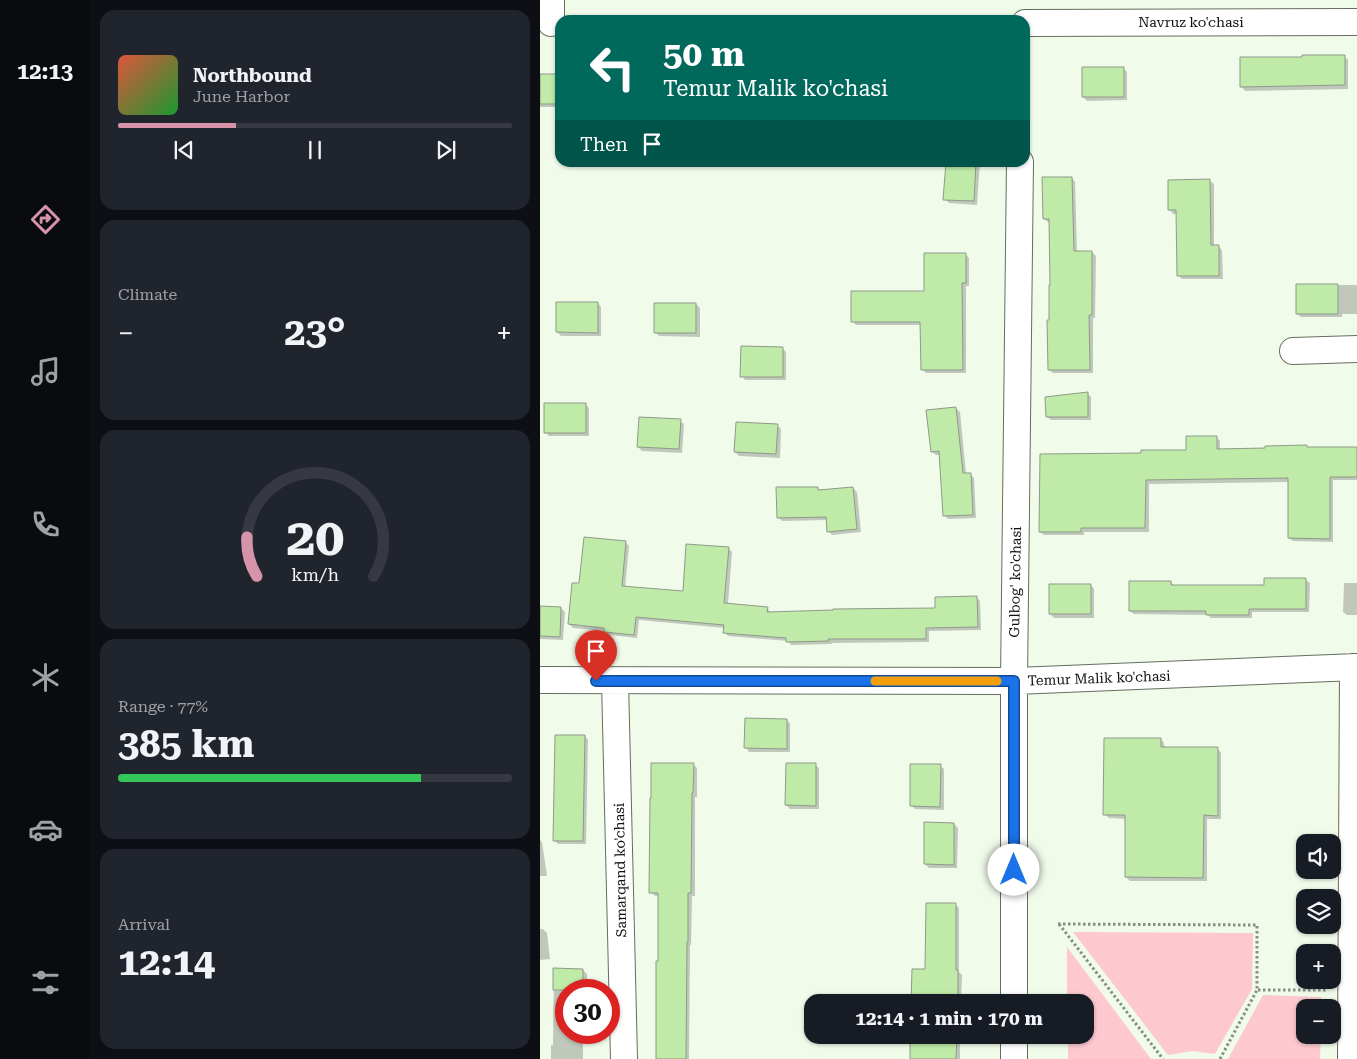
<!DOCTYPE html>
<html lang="en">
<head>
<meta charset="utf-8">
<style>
	:root { --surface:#171b24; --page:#20242c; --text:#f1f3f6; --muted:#9ea1a6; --line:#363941; --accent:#d594aa }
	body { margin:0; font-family:"Roboto Serif",serif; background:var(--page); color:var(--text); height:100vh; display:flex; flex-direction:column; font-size:19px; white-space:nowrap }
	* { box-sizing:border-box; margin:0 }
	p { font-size:16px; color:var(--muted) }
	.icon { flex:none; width:28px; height:28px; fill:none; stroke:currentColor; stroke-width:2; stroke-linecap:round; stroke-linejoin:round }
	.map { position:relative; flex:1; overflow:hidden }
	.side { display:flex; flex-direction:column; gap:10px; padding:10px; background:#0d0f14; width:450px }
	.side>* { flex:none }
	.top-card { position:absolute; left:15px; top:15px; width:475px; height:152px; border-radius:15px; box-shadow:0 1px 4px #0004; background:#00695c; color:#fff; overflow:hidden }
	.fabs { position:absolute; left:756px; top:834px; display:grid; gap:10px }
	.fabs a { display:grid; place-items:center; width:45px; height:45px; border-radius:10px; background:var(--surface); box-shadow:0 1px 4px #0004; font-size:25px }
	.speed { position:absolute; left:15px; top:979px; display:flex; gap:10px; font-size:25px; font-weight:700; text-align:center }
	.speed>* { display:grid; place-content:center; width:65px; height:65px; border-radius:50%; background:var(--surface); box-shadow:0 1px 4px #0004; line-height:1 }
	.speed .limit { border:8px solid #d22; background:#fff; color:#111 }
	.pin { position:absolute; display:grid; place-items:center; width:42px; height:42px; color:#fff; margin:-51px -21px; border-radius:50% 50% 50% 0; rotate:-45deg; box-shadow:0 0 5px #0007 }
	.pin .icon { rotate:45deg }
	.me { position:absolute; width:55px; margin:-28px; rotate:0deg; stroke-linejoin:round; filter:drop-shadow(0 0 4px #0008) }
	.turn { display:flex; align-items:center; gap:18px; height:105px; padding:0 25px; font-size:22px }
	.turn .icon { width:65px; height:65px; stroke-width:2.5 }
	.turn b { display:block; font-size:35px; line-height:42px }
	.then { display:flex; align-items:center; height:48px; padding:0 25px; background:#0003; gap:10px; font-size:19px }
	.big { font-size:38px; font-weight:700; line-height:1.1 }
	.side .card { flex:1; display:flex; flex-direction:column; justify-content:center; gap:8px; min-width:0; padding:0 18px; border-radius:15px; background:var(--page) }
	.side .dial { align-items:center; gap:0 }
	.dial svg { height:130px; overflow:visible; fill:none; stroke:var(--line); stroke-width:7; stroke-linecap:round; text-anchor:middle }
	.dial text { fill:var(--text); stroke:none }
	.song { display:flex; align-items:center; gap:15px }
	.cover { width:60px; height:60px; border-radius:8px; background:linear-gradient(135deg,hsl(10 70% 55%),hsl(130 70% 35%)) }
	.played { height:5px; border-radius:2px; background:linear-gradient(90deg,var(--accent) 30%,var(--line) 30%) }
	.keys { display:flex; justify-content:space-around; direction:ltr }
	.heat { display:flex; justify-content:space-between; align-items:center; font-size:28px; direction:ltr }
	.charge { height:8px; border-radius:4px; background:linear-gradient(90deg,#34c759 77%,var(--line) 0) }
	.trip { position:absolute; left:264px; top:994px; width:290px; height:50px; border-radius:15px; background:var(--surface); box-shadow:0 1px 4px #0004; font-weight:700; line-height:50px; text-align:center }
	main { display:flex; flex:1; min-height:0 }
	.tab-bar { display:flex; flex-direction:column; width:90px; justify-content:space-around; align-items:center; background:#090b0e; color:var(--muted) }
	.tab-bar .icon { width:35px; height:35px }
	.tab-bar .current { color:var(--accent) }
	.tab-bar b { font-size:22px; color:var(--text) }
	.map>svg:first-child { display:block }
	.green { fill:#fdc8cf }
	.shadow { fill:#0003 }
	.building { fill:#c0eaa8; stroke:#8f9a8a }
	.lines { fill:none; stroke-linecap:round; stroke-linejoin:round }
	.minor-casing { stroke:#646e5f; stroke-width:28 }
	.path { stroke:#878f83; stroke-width:3; stroke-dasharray:2.5 2.5; stroke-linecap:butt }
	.minor { stroke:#fff; stroke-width:26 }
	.route-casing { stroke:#114b97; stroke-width:12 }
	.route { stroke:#1a73e8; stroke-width:9 }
	.slow { stroke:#f59e0b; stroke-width:9 }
	.labels { text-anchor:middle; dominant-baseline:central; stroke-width:5; stroke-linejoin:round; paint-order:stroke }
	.street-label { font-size:14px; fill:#0f130d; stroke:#fff }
</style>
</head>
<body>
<main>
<nav class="tab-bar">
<b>12:13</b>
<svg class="icon current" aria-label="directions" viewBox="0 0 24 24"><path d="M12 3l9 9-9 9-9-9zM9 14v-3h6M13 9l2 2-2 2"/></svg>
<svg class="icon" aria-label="music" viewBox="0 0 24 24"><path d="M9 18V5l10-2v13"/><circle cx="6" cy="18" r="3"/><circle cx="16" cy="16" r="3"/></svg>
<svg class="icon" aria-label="phone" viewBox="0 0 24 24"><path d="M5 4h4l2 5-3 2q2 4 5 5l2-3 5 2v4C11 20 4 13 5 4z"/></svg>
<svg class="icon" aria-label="climate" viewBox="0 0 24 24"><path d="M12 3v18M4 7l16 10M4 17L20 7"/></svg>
<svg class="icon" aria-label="car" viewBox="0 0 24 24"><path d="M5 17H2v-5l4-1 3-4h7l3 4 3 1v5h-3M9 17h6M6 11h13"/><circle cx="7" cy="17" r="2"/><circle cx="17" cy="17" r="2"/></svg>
<svg class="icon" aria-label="filters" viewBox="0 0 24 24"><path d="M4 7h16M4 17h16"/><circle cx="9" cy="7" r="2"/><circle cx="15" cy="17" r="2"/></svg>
</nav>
<section class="side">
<div class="card">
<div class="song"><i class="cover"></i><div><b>Northbound</b><p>June Harbor</p></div></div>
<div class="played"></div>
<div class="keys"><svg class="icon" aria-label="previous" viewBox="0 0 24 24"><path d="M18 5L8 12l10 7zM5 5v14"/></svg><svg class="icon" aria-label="pause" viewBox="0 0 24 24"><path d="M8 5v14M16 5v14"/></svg><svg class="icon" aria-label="next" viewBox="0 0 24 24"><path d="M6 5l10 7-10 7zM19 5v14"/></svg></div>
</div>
<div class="card"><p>Climate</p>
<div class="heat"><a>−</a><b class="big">23°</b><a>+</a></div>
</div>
<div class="card dial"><svg viewBox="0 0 100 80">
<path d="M14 69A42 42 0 1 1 86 69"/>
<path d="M14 69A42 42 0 0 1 8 45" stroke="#d594aa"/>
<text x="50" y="56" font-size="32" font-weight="700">20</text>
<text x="50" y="72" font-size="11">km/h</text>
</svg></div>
<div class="card"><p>Range · 77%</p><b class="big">385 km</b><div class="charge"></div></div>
<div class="card"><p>Arrival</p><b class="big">12:14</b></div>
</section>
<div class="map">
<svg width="817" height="1059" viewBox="0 0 817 1059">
	<rect width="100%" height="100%" fill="#f0fbea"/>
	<path class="green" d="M 533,932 L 713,933 L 712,989 L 675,1054 L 653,1051 L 628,1055 Z
		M 527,947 L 611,1059 L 528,1059 L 528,1035 L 545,1035 L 545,1002 L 527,1002 Z
		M 723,995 L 781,997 L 781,1007 L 765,1008 L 765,1035 L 781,1035 L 780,1059 L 688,1059 Z"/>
	<path class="shadow" d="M 804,56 L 808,60 L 808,89 L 705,91 L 702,87 Z
		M 583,68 L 587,72 L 587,100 L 547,101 L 543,97 Z
		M 0,75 L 20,75 L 20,107 L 0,107 Z
		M 407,162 L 440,162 L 437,205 L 409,203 L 405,199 Z
		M 532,178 L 535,182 L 537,252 L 552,252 L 556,256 L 555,318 L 553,318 L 553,373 L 513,373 L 509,370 L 510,321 L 511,222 L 508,222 L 504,219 Z
		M 670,181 L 674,184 L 674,247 L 679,247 L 682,250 L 683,279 L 642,279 L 638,275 L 638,214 L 633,214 L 630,210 Z
		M 425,254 L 429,258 L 429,286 L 426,286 L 426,373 L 386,373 L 382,369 L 381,325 L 316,325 L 312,321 L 385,293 Z
		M 757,285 L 817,285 L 817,314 L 802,314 L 802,317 L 761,317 L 757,314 Z
		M 58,303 L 61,307 L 61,336 L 21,336 L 17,332 Z
		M 156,304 L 160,308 L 160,337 L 119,336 L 115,332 Z
		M 242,348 L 246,352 L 246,380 L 205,380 L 202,376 Z
		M 547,393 L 551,397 L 551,420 L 511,420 L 507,417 Z
		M 45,404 L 49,408 L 49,436 L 9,436 L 5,432 Z
		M 416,408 L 420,412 L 426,474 L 430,474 L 434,478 L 436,518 L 408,519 L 404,515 L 401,455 L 396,455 L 392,452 Z
		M 140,421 L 144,424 L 142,453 L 102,451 L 98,447 Z
		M 237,425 L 241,429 L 240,458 L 199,456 L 195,452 Z
		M 676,437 L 680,441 L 680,450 L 767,446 L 769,448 L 817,448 L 817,480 L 793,480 L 793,542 L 753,541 L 749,538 L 749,482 L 609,484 L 609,532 L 544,532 L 544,535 L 504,535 L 500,532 L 603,454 L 648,451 Z
		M 277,488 L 281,491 L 313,488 L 317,492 L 321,532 L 292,535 L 288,531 L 287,520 L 242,521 L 238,517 Z
		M 85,542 L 89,546 L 85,588 L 144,592 L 188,548 L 192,552 L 188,604 L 227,608 L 231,613 L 396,609 L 437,598 L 440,601 L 441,630 L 389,631 L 389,642 L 292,643 L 292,644 L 251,645 L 248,641 L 188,636 L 184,632 L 185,628 L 99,620 L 97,638 L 69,635 L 65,631 L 33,628 L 29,624 L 41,585 Z
		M 766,580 L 770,583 L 769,612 L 712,612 L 712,618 L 671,618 L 668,615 L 594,614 L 590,611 L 631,582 L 634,586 L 725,586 Z
		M 804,583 L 817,583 L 817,615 L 807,615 L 803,612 Z
		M 551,585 L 554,589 L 554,618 L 514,618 L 510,614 Z
		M 0,607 L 21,608 L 25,612 L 23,640 L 0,639 Z
		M 247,720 L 250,724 L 250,752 L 209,752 L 206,748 Z
		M 45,736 L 48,740 L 46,844 L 18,844 L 14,840 Z
		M 621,739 L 624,743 L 625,749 L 678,749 L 681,753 L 681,819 L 667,819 L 667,881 L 590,881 L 586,877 L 587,819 L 569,818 L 565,815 Z
		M 153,764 L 157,768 L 157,797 L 155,797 L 155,896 L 152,896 L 151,945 L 150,945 L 149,1059 L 117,1059 L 119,896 L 115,896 L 111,892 Z
		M 275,765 L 279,768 L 279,809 L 250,809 L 246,805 Z
		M 400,766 L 404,769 L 404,810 L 375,809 L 371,805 Z
		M 414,824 L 418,828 L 417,868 L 389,868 L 385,864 Z
		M 0,840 L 2,842 L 7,876 L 0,876 Z
		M 416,905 L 419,908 L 419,972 L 422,975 L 421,1002 L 372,1002 L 373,970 L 386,970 Z
		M 0,929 L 3,929 L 7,933 L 10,959 L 0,960 Z
		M 14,970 L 43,970 L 47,974 L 47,990 L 26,990 L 26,1032 L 43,1032 L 43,1059 L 11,1059 L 11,1045 L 13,1045 Z
		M 372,1035 L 420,1035 L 420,1059 L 371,1059 Z"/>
	<path class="building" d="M 762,55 L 805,55 L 805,85 L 700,87 L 700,57 L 762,57 Z
		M 542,67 L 584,67 L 584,97 L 542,97 Z
		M 0,74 L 20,74 L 20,104 L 0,104 Z
		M 406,162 L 436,162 L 434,201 L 403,200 Z
		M 502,177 L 532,177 L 534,251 L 552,251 L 552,315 L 549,315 L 550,370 L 508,370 L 507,320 L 509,320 L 509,285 L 510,285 L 509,219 L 503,219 Z
		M 670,179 L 671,245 L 679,245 L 679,276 L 637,276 L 636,210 L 628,210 L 628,180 Z
		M 384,253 L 426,253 L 426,283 L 422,283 L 423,370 L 381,370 L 380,322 L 311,322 L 311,291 L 384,291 Z
		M 756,284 L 798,284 L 798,314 L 756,314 Z
		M 16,302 L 58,302 L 58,333 L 16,332 Z
		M 114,303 L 156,303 L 156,333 L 114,333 Z
		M 201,346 L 243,347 L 243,377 L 200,377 Z
		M 548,392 L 548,417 L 506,417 L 505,397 Z
		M 4,403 L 46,403 L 46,433 L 4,433 Z
		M 416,407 L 423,473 L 431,473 L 433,515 L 403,516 L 399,451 L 391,452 L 386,410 Z
		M 99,417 L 141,419 L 139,449 L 97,447 Z
		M 196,422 L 238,424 L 236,454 L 194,452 Z
		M 646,436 L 677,436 L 677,449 L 725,448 L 725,446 L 767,445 L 767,447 L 817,447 L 817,477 L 790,477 L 790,539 L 748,538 L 748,478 L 606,480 L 605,528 L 541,528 L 541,532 L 499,532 L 500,454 L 601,453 L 601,450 L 646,450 Z
		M 236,487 L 278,487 L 278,490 L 313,487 L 317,529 L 287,532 L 286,517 L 237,518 Z
		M 44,537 L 86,541 L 82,586 L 143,591 L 146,544 L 189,547 L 184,603 L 228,607 L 227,612 L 293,610 L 293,609 L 395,608 L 395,597 L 437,596 L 438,627 L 386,628 L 386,639 L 288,639 L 289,641 L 246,642 L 246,638 L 183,633 L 184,625 L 96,617 L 94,635 L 64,632 L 64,628 L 28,624 L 32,583 L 39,583 Z
		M 724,578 L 766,578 L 766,609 L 709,609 L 709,615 L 666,615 L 666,611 L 589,611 L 589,581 L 631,581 L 631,585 L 724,585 Z
		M 509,584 L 551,584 L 551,614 L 509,614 Z
		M 0,606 L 21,607 L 20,637 L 0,636 Z
		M 205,718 L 247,719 L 247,749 L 204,748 Z
		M 15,735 L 45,735 L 43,841 L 13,841 Z
		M 564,738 L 621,738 L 621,747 L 678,747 L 678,816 L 664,815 L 663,878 L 585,877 L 585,815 L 563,815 Z
		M 111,763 L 154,763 L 153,793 L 152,793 L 151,893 L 148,893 L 148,942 L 147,942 L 146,1059 L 116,1059 L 116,961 L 118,961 L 118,893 L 109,893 L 110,798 L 111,798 Z
		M 246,763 L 276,763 L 276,806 L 245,805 Z
		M 370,764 L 401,764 L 400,807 L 370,806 Z
		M 384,822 L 414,823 L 414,865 L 384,864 Z
		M 386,903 L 416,903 L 416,970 L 418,970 L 418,1002 L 371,1002 L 372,969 L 385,969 Z
		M 13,968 L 43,969 L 43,990 L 13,990 Z
		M 370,1035 L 417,1035 L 416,1059 L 370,1059 Z"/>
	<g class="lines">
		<defs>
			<path id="minor" d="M 11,23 L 11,0
				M 485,23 L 817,22
				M 753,351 L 817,349
				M 0,680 L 474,681 L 817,667
				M 75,681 L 84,1059
				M 474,1002 L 474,681 L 480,162
				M 474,1059 L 474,1035
				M 811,1059 L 813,667"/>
		</defs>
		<use href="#minor" class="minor-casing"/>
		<path class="path" d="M 518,924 L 717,925 L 717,990 L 788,990
			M 519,924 L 623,1059
			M 680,1059 L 717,990"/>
		<use href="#minor" class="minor"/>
	</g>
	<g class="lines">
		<defs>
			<path id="route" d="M 56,681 L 474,681 L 474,870"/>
		</defs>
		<use href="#route" class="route-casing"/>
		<use href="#route" class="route"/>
		<path class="slow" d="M 335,681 L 457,681"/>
	</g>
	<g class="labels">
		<g class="street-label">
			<text x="651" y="22">Navruz ko'chasi</text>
			<text transform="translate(475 582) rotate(-89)">Gulbog' ko'chasi</text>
			<text transform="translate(559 678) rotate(-2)">Temur Malik ko'chasi</text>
			<text transform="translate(80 870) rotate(-91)">Samarqand ko'chasi</text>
		</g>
	</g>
</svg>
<div class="fabs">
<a><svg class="icon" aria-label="sound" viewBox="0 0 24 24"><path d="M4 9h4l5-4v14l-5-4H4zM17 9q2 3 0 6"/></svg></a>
<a><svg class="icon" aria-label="layers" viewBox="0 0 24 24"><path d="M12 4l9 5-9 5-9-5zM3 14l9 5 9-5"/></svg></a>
<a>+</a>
<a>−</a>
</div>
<div class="speed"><div class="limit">30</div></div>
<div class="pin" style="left:56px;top:681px;background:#d93025"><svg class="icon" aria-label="arrive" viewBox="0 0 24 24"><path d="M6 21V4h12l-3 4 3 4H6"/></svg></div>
<svg class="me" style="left:474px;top:870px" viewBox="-20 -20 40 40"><circle r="19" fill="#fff"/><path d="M0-13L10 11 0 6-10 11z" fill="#1a73e8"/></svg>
<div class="trip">12:14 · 1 min · 170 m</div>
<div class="top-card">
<div class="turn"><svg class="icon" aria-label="left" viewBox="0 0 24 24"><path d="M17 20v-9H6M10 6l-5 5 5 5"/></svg><div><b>50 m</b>Temur Malik ko'chasi</div></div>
<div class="then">Then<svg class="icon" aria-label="arrive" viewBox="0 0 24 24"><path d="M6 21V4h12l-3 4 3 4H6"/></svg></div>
</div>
</div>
</main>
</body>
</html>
